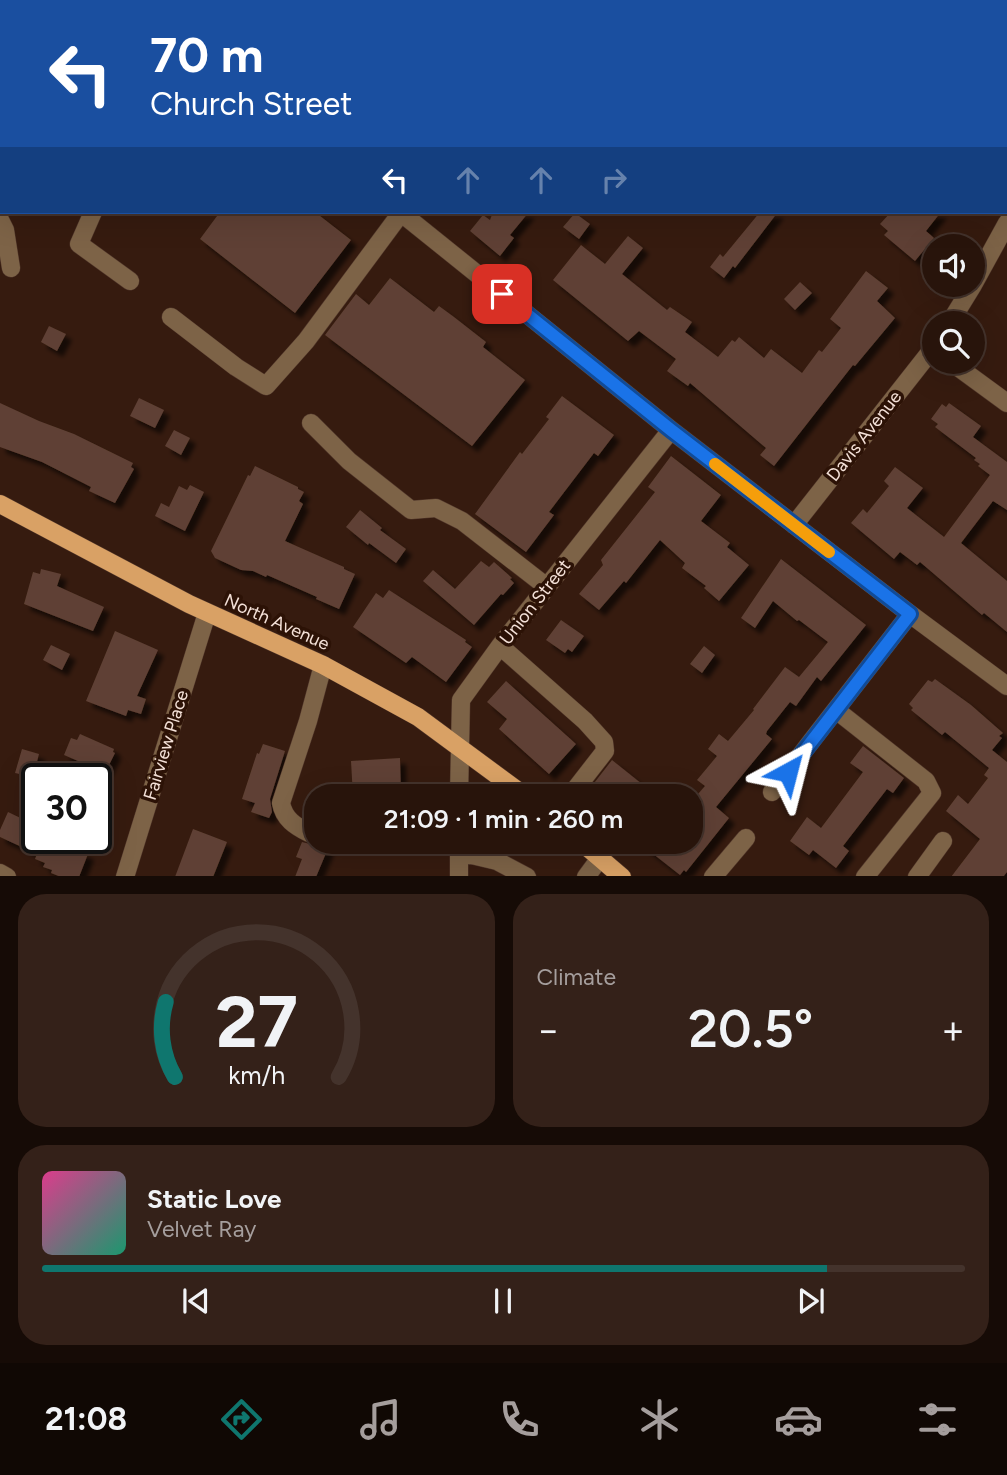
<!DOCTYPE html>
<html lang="en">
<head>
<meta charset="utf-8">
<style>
	:root { --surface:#28140b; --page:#342119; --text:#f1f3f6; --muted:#a59e9d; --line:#44332c; --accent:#0f766e }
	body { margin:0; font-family:Figtree,sans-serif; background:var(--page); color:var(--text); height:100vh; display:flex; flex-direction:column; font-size:26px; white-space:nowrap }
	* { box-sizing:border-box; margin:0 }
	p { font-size:23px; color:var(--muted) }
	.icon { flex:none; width:38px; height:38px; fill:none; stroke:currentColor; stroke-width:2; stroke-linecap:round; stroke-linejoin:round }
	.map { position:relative; height:876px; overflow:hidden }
	.drawer { display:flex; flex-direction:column; gap:18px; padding:18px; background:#160b06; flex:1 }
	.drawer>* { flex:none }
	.banner { position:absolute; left:0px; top:0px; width:1008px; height:214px; box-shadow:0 7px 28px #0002,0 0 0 2px var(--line); background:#1a4fa0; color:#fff; overflow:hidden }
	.fabs { position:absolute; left:922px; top:234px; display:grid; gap:14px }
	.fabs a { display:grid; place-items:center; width:63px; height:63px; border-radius:50%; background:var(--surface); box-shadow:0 7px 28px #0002,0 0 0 2px var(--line); font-size:35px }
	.speed { position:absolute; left:21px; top:763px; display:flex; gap:14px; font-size:35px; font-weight:700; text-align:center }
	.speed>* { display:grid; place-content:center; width:91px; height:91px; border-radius:50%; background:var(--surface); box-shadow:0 7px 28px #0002,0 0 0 2px var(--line); line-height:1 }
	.speed .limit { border:4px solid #111; border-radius:10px; background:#fff; color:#111 }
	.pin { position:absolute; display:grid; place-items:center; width:60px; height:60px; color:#fff; margin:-30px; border-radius:14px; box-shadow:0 4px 10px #0006 }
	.me { position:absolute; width:77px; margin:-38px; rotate:38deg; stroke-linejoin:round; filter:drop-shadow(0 0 5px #0008) }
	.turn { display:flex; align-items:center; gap:24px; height:147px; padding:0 35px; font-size:32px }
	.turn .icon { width:91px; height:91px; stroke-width:2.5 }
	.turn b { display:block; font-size:49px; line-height:60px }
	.lanes { display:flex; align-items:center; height:66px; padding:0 35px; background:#0003; justify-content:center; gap:35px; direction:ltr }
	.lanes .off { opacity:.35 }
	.big { font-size:52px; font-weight:600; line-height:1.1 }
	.drawer .widget { flex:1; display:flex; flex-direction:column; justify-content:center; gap:10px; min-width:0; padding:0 24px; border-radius:28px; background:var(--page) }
	.drawer .dial { align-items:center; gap:0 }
	.dial svg { height:182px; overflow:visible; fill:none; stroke:var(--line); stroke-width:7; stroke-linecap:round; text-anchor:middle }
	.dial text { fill:var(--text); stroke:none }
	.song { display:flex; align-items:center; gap:21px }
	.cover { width:84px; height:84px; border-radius:10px; background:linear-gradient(135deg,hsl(330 70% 55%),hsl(160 70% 35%)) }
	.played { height:7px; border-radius:4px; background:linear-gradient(90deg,var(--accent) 85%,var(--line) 85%) }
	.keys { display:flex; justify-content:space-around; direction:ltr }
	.heat { display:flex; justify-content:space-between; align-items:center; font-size:38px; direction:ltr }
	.drawer .tiles { flex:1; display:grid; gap:18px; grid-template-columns:1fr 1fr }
	.widget:last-child { grid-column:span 2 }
	.trip { position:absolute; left:304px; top:784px; width:399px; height:70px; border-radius:28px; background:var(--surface); box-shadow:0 7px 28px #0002,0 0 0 2px var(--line); font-weight:600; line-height:70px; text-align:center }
	.tabs { display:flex; height:112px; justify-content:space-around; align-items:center; background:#100804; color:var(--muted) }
	.tabs .icon { width:49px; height:49px }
	.tabs .active { color:var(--accent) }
	.tabs b { font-size:32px; color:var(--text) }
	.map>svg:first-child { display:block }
	.education { fill:#382526 }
	.building { fill:#5f4134; filter:url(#shadow) }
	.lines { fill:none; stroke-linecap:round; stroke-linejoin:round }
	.minor-casing { stroke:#51372b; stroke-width:19 }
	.major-casing { stroke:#51372b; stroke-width:19 }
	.minor { stroke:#7d6347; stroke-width:18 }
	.major { stroke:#d9a165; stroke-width:18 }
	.route-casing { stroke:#114b97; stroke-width:18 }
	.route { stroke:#1a73e8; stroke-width:12 }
	.slow { stroke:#f59e0b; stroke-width:12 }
	.labels { text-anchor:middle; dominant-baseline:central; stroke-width:7; stroke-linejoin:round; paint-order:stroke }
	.street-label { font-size:18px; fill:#f4e1d8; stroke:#2c1206 }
</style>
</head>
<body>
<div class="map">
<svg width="1007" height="877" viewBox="0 0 1007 877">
	<defs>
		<filter id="shadow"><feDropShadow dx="6" dy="6" stdDeviation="2" flood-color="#0009"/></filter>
	</defs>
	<rect width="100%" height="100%" fill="#361b0f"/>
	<path class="education" d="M 311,0 L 598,0 L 597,2 Z"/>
	<path class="building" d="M 220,212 L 315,212 L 351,240 L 295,313 L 200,239 Z
		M 493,212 L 529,212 L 510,235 L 514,238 L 500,256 L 470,231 L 483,215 L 490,220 Z
		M 760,212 L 778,212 L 735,268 L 733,266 L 724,278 L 710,267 L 720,254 L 723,257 Z
		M 891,212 L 941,212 L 926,231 L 934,238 L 915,261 L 884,235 L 888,231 L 880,224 Z
		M 575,213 L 590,224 L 579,239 L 563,227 Z
		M 628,236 L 643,248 L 622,274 L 667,310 L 670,307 L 692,322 L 685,332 L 718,357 L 732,340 L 735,342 L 739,337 L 764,358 L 771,349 L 802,373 L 819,350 L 822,352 L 841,328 L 830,319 L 866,271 L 888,288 L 877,301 L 895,318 L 855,366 L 853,365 L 774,466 L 760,455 L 766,448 L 690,383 L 688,386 L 667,371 L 676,359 L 639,331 L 628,341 L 553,280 L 581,245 L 605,264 Z
		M 390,278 L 434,312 L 439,306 L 454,317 L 486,342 L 483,347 L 525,380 L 472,446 L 325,335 L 356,294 L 369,305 Z
		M 800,282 L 812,293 L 795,310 L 784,299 Z
		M 49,326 L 66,334 L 57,351 L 41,342 Z
		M 562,396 L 614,435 L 598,456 L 594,453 L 549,512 L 554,515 L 526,552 L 475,514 L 520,452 L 522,454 L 549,419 L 546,417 Z
		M 139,398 L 164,410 L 155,428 L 130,416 Z
		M 0,403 L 39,421 L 74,434 L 133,463 L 131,467 L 134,469 L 115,503 L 89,491 L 91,487 L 42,462 L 0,447 Z
		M 949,403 L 981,426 L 973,437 L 1007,462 L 1007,510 L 993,501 L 961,543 L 1007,581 L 1007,632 L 984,613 L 982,615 L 920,562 L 917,565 L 900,552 L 894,559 L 851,523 L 863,509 L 867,513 L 889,486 L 884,481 L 895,467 L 923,488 L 907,508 L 944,537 L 990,475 L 978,466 L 980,464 L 974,460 L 976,458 L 935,427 L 938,424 L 931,419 L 942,404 L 946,407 Z
		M 174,430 L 190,438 L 181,455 L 165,446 Z
		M 671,456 L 721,495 L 701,521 L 730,543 L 727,547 L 749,565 L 719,601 L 704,588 L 706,586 L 682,568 L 685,563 L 660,540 L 626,583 L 624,581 L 599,610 L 579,594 L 603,565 L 601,560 L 655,492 L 648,487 Z
		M 255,466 L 298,487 L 298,489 L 304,492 L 299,501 L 303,504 L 285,541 L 344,567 L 344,569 L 355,574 L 339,609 L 316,599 L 317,597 L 267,575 L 266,577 L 253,571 L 241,570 L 215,558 L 211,551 L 248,475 L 250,476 Z
		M 190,485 L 204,492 L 185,531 L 155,516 L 161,503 L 169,507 L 179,486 L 187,490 Z
		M 360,510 L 382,528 L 380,530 L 406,549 L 396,563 L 369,543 L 368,545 L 346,527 Z
		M 781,559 L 866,625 L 821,681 L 817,677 L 796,706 L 790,702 L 767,731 L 766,734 L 772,739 L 716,807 L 729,818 L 686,872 L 684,870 L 680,875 L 638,842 L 691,842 L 691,802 L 705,786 L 697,780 L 717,756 L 708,749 L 719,734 L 728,741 L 754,710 L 753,709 L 785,667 L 799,677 L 828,642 L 799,620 L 797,621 L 773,601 L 755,628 L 741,618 Z
		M 481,561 L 489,567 L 494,562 L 512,578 L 510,579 L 514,583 L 503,595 L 501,594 L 474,625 L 423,581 L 433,570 L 455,589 Z
		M 41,569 L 61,574 L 57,586 L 104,607 L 93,631 L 24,604 L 33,572 L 40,574 Z
		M 389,590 L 466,640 L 465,642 L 472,647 L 446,682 L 412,657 L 406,663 L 353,627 L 376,593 L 383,598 Z
		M 561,620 L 584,636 L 572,652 L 568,649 L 565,653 L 546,640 Z
		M 115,631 L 158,650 L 137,696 L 146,699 L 141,714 L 128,710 L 126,716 L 86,701 Z
		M 51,645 L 70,654 L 62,670 L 43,660 Z
		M 704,646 L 715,655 L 702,673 L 690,664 Z
		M 935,679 L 971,705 L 1003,733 L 999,736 L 1002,738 L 992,750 L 1007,762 L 1007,872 L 1003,877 L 951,877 L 980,839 L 946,811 L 958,795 L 968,804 L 988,778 L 984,775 L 989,768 L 945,732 L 942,735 L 911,710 L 913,708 L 909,704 L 928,680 L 932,682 Z
		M 506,681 L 576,744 L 549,774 L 499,729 L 507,719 L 487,702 Z
		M 80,734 L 114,749 L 113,752 L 115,753 L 104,775 L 77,764 L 78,761 L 64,755 L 71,738 L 77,740 Z
		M 263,744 L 285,751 L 270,799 L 272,812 L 269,818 L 251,812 L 255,803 L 242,799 L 257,753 L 259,754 Z
		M 863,746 L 904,778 L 893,793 L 887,789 L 843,846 L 849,851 L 836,868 L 813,850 L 809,855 L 790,841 L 807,817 L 821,828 L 863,772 L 850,763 Z
		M 22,749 L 39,754 L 33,777 L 15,773 Z
		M 400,758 L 401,796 L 353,796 L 351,761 Z
		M 612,760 L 657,796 L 584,796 Z
		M 8,812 L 31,823 L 26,835 L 54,846 L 56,842 L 88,854 L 79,877 L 61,877 L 51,873 L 52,870 L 43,867 L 45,863 L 35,859 L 37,854 L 0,837 L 0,830 Z
		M 193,829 L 227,842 L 213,877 L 175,877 Z
		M 317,841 L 329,846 L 316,877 L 295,877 L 302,859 L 296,857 L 302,842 L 310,844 Z"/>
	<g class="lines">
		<defs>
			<path id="minor" d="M 71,0 L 75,2
				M 716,0 L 718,2
				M 591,2 L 593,0
				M 907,2 L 909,0
				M 93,212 L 79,244 L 130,281
				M 400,212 L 671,430 L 910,614 L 1007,686
				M 0,220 L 5,230 L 11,268
				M 973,285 L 1007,223
				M 171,317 L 236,367 L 266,386 L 306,341 L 401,213
				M 949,324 L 973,285
				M 951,362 L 1007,403
				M 311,423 L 349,461 L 411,510 L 436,508 L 462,521 L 547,587
				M 794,525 L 934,347
				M 500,646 L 585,721 L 604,742 L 605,751 L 570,796
				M 836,710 L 926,781 L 932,793 L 865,877
				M 772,792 L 910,614
				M 459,796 L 461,700 L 500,646 L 671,430
				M 309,833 C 295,826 284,819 281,803 L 308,721 L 323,665
				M 459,852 L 497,861 L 527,877
				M 0,873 L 7,877
				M 125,877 L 207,613
				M 459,877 L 459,842
				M 586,877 L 600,858
				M 713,877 L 746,838
				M 917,877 L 943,841"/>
			<path id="major" d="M 0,504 L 189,604 L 323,665 L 418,717 L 525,796
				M 581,842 L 622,877"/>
		</defs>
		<use href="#minor" class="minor-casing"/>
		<use href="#major" class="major-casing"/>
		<use href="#minor" class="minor"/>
		<use href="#major" class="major"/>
	</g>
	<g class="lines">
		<defs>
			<path id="route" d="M 502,294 L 671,430 L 910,614 L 788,772"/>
		</defs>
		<use href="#route" class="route-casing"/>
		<use href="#route" class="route"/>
		<path class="slow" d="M 715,464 L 829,552"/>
	</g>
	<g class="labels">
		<g class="street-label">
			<text transform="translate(864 436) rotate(-52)">Davis Avenue</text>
			<text transform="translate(535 602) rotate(-52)">Union Street</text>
			<text transform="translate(277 622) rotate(24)">North Avenue</text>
			<text transform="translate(166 745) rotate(-73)">Fairview Place</text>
		</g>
	</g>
</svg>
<div class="fabs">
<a><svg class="icon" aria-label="sound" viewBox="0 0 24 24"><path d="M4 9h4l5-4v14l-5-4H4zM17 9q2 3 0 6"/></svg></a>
<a><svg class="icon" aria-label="search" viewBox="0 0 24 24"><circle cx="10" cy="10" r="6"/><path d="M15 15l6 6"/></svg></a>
</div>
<div class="speed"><div class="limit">30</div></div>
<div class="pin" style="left:502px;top:294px;background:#d93025"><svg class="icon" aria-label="arrive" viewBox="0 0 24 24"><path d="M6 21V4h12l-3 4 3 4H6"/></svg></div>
<svg class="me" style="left:788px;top:772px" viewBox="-20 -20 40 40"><path d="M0-17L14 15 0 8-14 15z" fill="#1a73e8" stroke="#fff" stroke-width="4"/></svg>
<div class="trip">21:09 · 1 min · 260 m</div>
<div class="banner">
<div class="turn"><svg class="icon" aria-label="left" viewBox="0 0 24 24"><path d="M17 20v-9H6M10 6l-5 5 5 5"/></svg><div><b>70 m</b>Church Street</div></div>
<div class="lanes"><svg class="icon" aria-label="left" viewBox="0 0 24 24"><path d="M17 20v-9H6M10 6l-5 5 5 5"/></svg><svg class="icon off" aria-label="ahead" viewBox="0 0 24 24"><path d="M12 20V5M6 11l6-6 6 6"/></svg><svg class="icon off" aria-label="ahead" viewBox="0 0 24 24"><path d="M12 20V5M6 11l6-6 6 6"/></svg><svg class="icon off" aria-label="right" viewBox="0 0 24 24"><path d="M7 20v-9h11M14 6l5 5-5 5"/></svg></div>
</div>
</div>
<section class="drawer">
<div class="tiles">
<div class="widget dial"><svg viewBox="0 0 100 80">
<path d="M14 69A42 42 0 1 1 86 69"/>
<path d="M14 69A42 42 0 0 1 10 36" stroke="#0f766e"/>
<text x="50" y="56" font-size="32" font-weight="700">27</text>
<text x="50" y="72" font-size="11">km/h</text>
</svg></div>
<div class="widget"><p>Climate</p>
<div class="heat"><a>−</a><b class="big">20.5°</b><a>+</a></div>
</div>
<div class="widget">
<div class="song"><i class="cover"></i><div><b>Static Love</b><p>Velvet Ray</p></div></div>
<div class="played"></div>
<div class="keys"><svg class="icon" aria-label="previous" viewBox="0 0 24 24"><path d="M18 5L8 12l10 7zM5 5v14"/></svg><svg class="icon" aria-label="pause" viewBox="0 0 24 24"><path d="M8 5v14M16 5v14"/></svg><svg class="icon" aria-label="next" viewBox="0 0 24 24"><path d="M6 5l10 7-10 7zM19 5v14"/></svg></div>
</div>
</div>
</section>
<nav class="tabs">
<b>21:08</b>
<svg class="icon active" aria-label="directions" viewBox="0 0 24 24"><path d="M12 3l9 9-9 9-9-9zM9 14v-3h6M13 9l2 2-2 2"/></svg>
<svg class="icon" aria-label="music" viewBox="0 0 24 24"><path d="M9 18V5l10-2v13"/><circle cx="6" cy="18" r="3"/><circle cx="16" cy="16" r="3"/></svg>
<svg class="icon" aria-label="phone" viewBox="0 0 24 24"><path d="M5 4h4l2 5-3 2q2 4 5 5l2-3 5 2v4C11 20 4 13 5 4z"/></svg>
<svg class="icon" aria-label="climate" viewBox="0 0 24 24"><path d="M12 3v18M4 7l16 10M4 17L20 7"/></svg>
<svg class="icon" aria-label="car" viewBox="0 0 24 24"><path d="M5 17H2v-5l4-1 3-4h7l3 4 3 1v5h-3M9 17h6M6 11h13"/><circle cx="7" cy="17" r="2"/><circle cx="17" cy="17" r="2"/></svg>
<svg class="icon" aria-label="filters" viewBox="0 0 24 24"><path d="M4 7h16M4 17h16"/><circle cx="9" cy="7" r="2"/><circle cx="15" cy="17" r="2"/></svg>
</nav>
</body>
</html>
